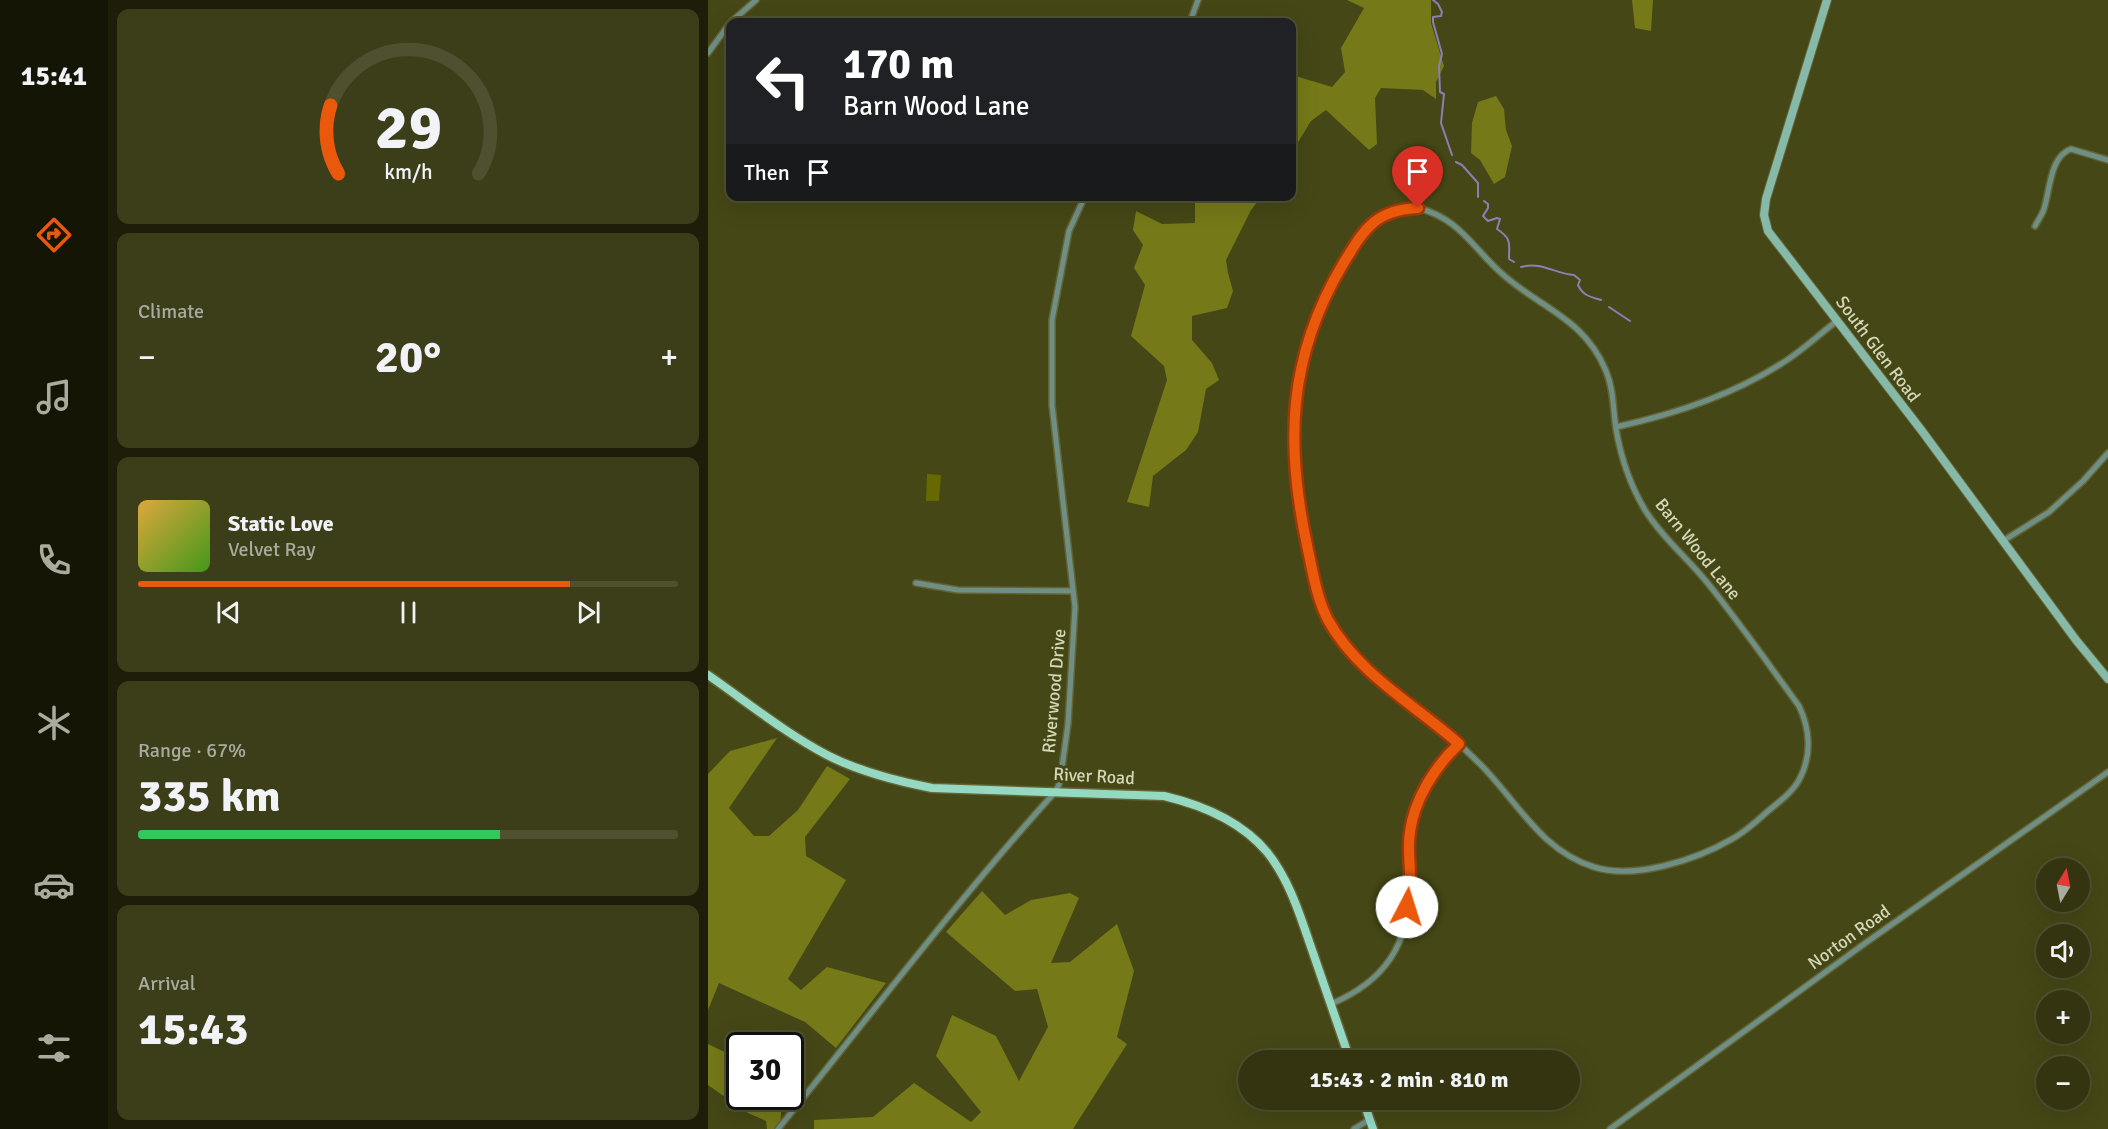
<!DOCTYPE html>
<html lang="en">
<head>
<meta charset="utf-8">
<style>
	:root { --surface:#343510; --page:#3c3d19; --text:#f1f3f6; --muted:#a9ab9f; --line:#4e5030; --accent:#ea580c }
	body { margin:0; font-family:Signika,sans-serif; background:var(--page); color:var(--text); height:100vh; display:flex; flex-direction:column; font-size:22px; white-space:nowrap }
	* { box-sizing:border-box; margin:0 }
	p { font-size:20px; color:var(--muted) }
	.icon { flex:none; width:33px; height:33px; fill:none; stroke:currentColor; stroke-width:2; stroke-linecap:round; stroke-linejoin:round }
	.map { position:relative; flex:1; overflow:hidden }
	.side { display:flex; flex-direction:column; gap:9px; padding:9px; background:#1d1d09; width:600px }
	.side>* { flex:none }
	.hud { position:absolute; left:18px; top:18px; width:570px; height:183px; border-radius:12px; box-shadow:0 6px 24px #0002,0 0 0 2px var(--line); background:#202124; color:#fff; overflow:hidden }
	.needle { width:39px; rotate:10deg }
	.tools { position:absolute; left:1328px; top:858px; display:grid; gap:12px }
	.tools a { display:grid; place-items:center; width:54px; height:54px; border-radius:50%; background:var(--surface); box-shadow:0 6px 24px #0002,0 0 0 2px var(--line); font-size:30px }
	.speed { position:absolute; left:18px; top:1032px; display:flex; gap:12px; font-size:30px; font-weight:700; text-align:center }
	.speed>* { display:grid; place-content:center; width:78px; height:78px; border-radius:50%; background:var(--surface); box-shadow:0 6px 24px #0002,0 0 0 2px var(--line); line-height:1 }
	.speed .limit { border:3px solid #111; border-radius:9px; background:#fff; color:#111 }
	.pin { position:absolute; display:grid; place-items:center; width:51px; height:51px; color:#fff; margin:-62px -26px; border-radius:50% 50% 50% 0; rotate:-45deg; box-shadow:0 0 6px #0007 }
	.pin .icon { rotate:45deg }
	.me { position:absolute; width:66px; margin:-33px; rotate:5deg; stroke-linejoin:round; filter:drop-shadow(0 0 4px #0008) }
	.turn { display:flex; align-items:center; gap:21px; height:126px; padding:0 18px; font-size:27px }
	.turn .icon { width:78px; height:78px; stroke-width:2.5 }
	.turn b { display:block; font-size:42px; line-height:51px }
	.then { display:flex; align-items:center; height:57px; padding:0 18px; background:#0003; gap:12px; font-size:22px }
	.big { font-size:45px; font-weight:800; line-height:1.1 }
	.side .card { flex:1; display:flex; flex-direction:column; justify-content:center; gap:9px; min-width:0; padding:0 21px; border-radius:12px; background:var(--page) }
	.side .dial { align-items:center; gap:0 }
	.dial svg { height:156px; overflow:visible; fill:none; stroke:var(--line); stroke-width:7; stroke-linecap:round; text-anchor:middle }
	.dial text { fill:var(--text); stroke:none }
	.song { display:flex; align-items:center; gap:18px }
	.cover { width:72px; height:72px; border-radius:9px; background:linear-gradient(135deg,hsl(40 70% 55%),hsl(100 70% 35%)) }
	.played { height:6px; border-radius:3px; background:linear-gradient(90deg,var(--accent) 80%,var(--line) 80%) }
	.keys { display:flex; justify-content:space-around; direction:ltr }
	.heat { display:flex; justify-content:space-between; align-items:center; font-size:33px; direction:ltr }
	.charge { height:9px; border-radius:4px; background:linear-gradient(90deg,#34c759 67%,var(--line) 0) }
	.trip { position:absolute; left:530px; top:1050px; width:342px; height:60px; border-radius:30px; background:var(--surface); box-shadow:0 6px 24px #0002,0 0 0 2px var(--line); font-weight:800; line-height:60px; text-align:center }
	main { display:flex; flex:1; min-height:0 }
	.tabs { display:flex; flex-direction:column; width:108px; justify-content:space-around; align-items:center; background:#151506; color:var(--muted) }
	.tabs .icon { width:42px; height:42px }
	.tabs .selected { color:var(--accent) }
	.tabs b { font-size:27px; color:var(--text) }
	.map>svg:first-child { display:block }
	.green { fill:#666900 }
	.forest { fill:#757918 }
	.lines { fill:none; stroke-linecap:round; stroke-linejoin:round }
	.stream { stroke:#8d7eb6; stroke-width:2 }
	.minor-casing { stroke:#626436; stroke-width:8 }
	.secondary-casing { stroke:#626436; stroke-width:10 }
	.primary-casing { stroke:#626436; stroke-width:11 }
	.minor { stroke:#6f8f85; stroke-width:5 }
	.secondary { stroke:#86b9a8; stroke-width:8 }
	.primary { stroke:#96d9c3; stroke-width:8 }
	.route-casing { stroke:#983908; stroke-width:15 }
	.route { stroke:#ea580c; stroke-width:10 }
	.labels { text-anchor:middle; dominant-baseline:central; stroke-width:6; stroke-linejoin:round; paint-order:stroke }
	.street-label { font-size:18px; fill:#d4d8b7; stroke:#454716 }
</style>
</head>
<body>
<main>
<nav class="tabs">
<b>15:41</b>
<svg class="icon selected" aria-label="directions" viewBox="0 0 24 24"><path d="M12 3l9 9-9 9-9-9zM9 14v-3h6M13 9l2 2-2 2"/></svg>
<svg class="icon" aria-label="music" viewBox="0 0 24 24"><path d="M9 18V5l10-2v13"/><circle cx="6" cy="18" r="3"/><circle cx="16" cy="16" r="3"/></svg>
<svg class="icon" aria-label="phone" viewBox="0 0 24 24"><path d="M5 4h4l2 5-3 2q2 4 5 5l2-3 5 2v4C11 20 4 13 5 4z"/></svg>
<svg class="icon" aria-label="climate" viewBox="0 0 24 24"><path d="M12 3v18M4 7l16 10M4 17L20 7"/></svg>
<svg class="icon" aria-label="car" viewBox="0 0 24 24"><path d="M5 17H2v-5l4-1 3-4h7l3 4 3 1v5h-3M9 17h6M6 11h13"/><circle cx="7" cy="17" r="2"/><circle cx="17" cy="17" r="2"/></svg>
<svg class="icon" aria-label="filters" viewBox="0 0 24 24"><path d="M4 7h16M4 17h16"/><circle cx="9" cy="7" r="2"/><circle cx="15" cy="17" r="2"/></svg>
</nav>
<section class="side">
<div class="card dial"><svg viewBox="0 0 100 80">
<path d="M14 69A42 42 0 1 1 86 69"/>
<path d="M14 69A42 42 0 0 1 10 34" stroke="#ea580c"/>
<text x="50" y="56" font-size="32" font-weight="700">29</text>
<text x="50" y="72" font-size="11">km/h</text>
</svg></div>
<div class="card"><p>Climate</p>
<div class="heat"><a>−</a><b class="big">20°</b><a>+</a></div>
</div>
<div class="card">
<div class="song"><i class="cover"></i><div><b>Static Love</b><p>Velvet Ray</p></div></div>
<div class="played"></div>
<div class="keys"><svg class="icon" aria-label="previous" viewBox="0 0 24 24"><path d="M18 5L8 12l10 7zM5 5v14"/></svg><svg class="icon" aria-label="pause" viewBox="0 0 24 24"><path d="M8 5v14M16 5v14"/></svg><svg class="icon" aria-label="next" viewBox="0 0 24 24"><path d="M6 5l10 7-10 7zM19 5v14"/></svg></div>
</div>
<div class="card"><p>Range · 67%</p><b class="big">335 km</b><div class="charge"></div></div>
<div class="card"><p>Arrival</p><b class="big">15:43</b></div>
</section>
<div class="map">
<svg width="1400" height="1129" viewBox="0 0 1400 1129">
	<rect width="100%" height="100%" fill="#454716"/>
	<path class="green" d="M 219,474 L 233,475 L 231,501 L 218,501 Z"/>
	<path class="forest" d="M 639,0 L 723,0 L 723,23 L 736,66 L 728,82 L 728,99 L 715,90 L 673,88 L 667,98 L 669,144 L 661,150 L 618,110 L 603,121 L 584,152 L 584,75 L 624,87 L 637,72 L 633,48 L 656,8 Z
		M 924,0 L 945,0 L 943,31 L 927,28 Z
		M 788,96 L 796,109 L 798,130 L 804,146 L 797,177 L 786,184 L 772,160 L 763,153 L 764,123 L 770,102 Z
		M 487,197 L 553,197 L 543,210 L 518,260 L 520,273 L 525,291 L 519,308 L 484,316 L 484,340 L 504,363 L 511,380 L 498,389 L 490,432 L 478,450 L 445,476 L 441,507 L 419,502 L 459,380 L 456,366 L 423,336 L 437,285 L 426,268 L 435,245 L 425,230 L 428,211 L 454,224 L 487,223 Z
		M 69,738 L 21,808 L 46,836 L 61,836 L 90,810 L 119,766 L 142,779 L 97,837 L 98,856 L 138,880 L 80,979 L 93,990 L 119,967 L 178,983 L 128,1048 L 97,1022 L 11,983 L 0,1010 L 0,774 L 22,751 Z
		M 274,891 L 297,915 L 323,900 L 362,893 L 371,898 L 343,963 L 362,962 L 409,924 L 426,971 L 409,1037 L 419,1044 L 365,1129 L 106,1129 L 106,1120 L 165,1117 L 206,1083 L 263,1122 L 273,1112 L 228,1056 L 244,1015 L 288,1036 L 311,1081 L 340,1027 L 329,989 L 307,991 L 238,932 Z
		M 0,1044 L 31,1059 L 32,1096 L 74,1097 L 72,1129 L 59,1129 L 58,1121 L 40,1113 L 0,1085 Z"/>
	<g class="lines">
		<path class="stream" d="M 725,0 L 730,4 L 734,12 L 733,16 L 725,17 L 725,22 L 734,54 L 731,66 L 732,92 L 736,94 L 733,123 L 744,155
			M 748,162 L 754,165 L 770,183 L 770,197
			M 776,201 L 780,204 L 780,208 L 775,216 L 780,221 L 789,218 L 792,219 L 789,229 C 804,239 801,243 801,259 L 806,262
			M 813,267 C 834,261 847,274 866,275 L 872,280 L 870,285 C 875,296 883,297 893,300
			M 901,307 L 922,321"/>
		<defs>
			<path id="minor" d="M 23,22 L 48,0
				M 482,22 L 490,0
				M 0,53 L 22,23
				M 710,208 C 750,218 763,245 791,271 C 829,307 876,317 898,371 C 906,390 905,410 908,429 C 913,458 922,485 937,510 C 955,539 981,559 1002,586 C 1033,625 1062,666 1091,706 C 1102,729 1104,755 1092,778 C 1086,791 1071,802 1060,811 C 1049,821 1037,832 1024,839 C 988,860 926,880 886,867 C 833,851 809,801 772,764 C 752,744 730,725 707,707 C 685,690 659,674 642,651 C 615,618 608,587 599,546 C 583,473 580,407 602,335 C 612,305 642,240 667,221 C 680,211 694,209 710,208 Z
				M 1327,226 C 1330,220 1334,215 1336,209 C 1342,190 1342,156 1363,149 L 1400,160
				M 908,427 C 968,414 1028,394 1079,360 C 1097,348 1113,333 1130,320
				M 1295,541 L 1341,512 L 1375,481 L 1400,453
				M 208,583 L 250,590 L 365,591
				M 623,1004 C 677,981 700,946 703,886 C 703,868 698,849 702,831 C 708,798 727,766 751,745
				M 70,1129 C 162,1016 250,899 348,791 L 352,782 L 360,724 L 367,607 L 344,405 L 344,320 L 361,231 L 377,196
				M 646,1129 L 661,1120
				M 902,1129 L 1156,944 L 1400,772"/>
			<path id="secondary" d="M 1119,0 L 1058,199 L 1056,215 L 1060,231 L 1214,431 L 1368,640 L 1400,679"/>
			<path id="primary" d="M 0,675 C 39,702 77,733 119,755 C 152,772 188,781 224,788 L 456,796 C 494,805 533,821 559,852 C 581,879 592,915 603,947 C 616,985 629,1023 642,1060
				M 655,1100 L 665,1129"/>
		</defs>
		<use href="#minor" class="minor-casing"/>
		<use href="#secondary" class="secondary-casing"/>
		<use href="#primary" class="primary-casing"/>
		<use href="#minor" class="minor"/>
		<use href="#secondary" class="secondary"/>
		<use href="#primary" class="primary"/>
	</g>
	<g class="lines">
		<defs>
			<path id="route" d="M 699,907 C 701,900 702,892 702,884 C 703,867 699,850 702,832 C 706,800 727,766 751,744 C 706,704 650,674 620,620 C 609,599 605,573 600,550 C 577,446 579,358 635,264 C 656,230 666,210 710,208"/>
		</defs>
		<use href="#route" class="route-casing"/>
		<use href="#route" class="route"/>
	</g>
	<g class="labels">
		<g class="street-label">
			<text transform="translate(1170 349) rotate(53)">South Glen Road</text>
			<text transform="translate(990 549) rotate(51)">Barn Wood Lane</text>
			<text transform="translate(346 691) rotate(-85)">Riverwood Drive</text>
			<text transform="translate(386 776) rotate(3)">River Road</text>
			<text transform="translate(1141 937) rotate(-36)">Norton Road</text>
		</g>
	</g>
</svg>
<div class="tools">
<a><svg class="needle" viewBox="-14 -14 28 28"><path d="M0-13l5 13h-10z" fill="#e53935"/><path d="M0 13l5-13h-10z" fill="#a9ab9f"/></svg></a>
<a><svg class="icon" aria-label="sound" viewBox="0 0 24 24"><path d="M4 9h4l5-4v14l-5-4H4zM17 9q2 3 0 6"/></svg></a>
<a>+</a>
<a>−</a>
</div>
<div class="speed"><div class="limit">30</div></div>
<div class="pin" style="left:710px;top:208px;background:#d93025"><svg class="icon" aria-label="arrive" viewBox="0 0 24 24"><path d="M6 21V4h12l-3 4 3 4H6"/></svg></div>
<svg class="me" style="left:699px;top:907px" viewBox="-20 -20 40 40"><circle r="19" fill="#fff"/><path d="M0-13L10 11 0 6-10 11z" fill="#ea580c"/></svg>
<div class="trip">15:43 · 2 min · 810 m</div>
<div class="hud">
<div class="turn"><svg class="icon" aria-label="left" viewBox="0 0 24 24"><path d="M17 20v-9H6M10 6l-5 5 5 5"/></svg><div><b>170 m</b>Barn Wood Lane</div></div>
<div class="then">Then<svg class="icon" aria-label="arrive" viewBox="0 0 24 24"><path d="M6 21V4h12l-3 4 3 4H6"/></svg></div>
</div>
</div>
</main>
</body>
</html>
